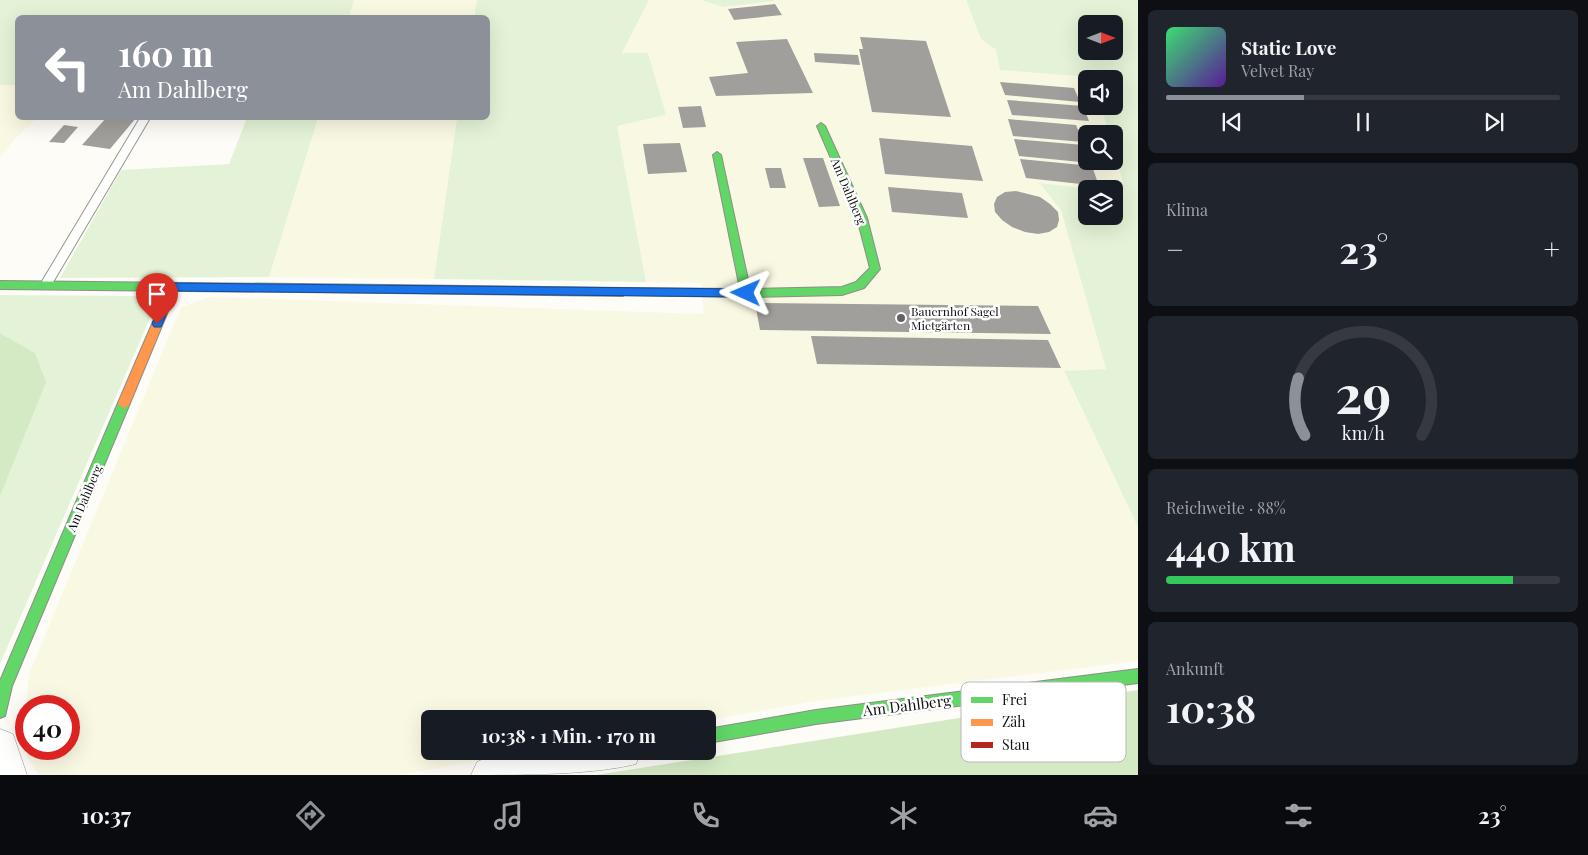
<!DOCTYPE html>
<html lang="de">
<head>
<meta charset="utf-8">
<style>
	:root { --surface:#171b24; --page:#20242c; --text:#f1f3f6; --muted:#9ea1a6; --line:#363941; --accent:#8c9099 }
	body { margin:0; font-family:"Playfair Display",serif; background:var(--page); color:var(--text); height:100vh; display:flex; flex-direction:column; font-size:19px; white-space:nowrap }
	* { box-sizing:border-box; margin:0 }
	p { font-size:16px; color:var(--muted) }
	.icon { flex:none; width:28px; height:28px; fill:none; stroke:currentColor; stroke-width:2; stroke-linecap:round; stroke-linejoin:round }
	.map { position:relative; flex:1; overflow:hidden }
	.panel { display:flex; flex-direction:column; gap:10px; padding:10px; background:#0d0f14; width:450px }
	.panel>* { flex:none }
	.hud { position:absolute; left:15px; top:15px; width:475px; height:105px; border-radius:8px; box-shadow:0 5px 20px #0002; background:#8c9099; color:#fff; overflow:hidden }
	.needle { width:32px; rotate:90deg }
	.controls { position:absolute; left:1078px; top:15px; display:grid; gap:10px }
	.controls a { display:grid; place-items:center; width:45px; height:45px; border-radius:8px; background:var(--surface); box-shadow:0 5px 20px #0002; font-size:25px }
	.speed { position:absolute; left:15px; top:695px; display:flex; gap:10px; font-size:25px; font-weight:700; text-align:center }
	.speed>* { display:grid; place-content:center; width:65px; height:65px; border-radius:50%; background:var(--surface); box-shadow:0 5px 20px #0002; line-height:1 }
	.speed .limit { border:8px solid #d22; background:#fff; color:#111 }
	.pin { position:absolute; display:grid; place-items:center; width:42px; height:42px; color:#fff; margin:-51px -21px; border-radius:50% 50% 50% 0; rotate:-45deg; box-shadow:0 0 5px #0007 }
	.pin .icon { rotate:45deg }
	.me { position:absolute; width:55px; margin:-28px; rotate:271deg; stroke-linejoin:round; filter:drop-shadow(0 0 4px #0008) }
	.turn { display:flex; align-items:center; gap:18px; height:105px; padding:0 20px; font-size:22px }
	.turn .icon { width:65px; height:65px; stroke-width:2.5 }
	.turn b { display:block; font-size:35px; line-height:42px }
	.big { font-size:38px; font-weight:700; line-height:1.1 }
	.panel .widget { flex:1; display:flex; flex-direction:column; justify-content:center; gap:8px; min-width:0; padding:0 18px; border-radius:8px; background:var(--page) }
	.panel .dial { align-items:center; gap:0 }
	.dial svg { height:130px; overflow:visible; fill:none; stroke:var(--line); stroke-width:7; stroke-linecap:round; text-anchor:middle }
	.dial text { fill:var(--text); stroke:none }
	.song { display:flex; align-items:center; gap:15px }
	.cover { width:60px; height:60px; border-radius:8px; background:linear-gradient(135deg,hsl(140 70% 55%),hsl(270 70% 35%)) }
	.played { height:5px; border-radius:2px; background:linear-gradient(90deg,var(--accent) 35%,var(--line) 35%) }
	.keys { display:flex; justify-content:space-around; direction:ltr }
	.heat { display:flex; justify-content:space-between; align-items:center; font-size:28px; direction:ltr }
	.charge { height:8px; border-radius:4px; background:linear-gradient(90deg,#34c759 88%,var(--line) 0) }
	.trip { position:absolute; left:421px; top:710px; width:295px; height:50px; border-radius:8px; background:var(--surface); box-shadow:0 5px 20px #0002; font-weight:700; line-height:50px; text-align:center }
	.dock { display:flex; height:80px; justify-content:space-around; align-items:center; background:#090b0e; color:var(--muted) }
	.dock .icon { width:35px; height:35px }
	.dock .active { color:var(--accent) }
	.dock b { font-size:22px; color:var(--text) }
	main { display:flex; flex:1; min-height:0 }
	.map>svg:first-child { display:block }
	.farmland { fill:#f9f9e3; fill-rule:evenodd }
	.green { fill:#e4f3d7; fill-rule:evenodd }
	.forest { fill:#d4eac4 }
	.building { fill:#a19f9c }
	.lines { fill:none; stroke-linecap:round; stroke-linejoin:round }
	.lane-casing { stroke:#979795; stroke-width:2 }
	.street-casing { stroke:#979795; stroke-width:1 }
	.fast-casing { stroke:#8e8d8b; stroke-width:2 }
	.slow-casing { stroke:#8e8d8b; stroke-width:2 }
	.jam-casing { stroke:#8e8d8b; stroke-width:2 }
	.lane { fill:#fffffe; fill-rule:evenodd }
	.street { fill:#fffffe; fill-rule:evenodd }
	.fast { fill:#63d668; fill-rule:evenodd }
	.slow { fill:#ff974d; fill-rule:evenodd }
	.jam { fill:#b3261e; fill-rule:evenodd }
	.route { fill:#1a73e8; stroke:#114b97 }
	.poi-dot { fill:#646362; stroke:#fff; stroke-width:2 }
	.labels { text-anchor:middle; dominant-baseline:central; stroke-width:5; stroke-linejoin:round; paint-order:stroke }
	.street-label { font-size:12px; fill:#111; stroke:#fff }
	.poi-label { font-size:12px; fill:#111; stroke:#fff; text-anchor:start }
	.near-street-label { font-size:15px; fill:#111; stroke:#fff }
	.key { fill:#fff; stroke:#b8b8b8; stroke-width:1 }
	.key-label { font-size:14px; fill:#111 }
</style>
</head>
<body>
<main>
<div class="map">
<svg width="1138" height="775" viewBox="0 0 1138 775">
	<rect width="100%" height="100%" fill="#fdfcf7"/>
	<path class="farmland" d="M 354,0 L 477,0 L 474,17 L 349,17 Z
		M 649,0 L 701,0 L 723,7 L 774,0 L 966,0 L 981,39 L 996,50 L 1080,76 L 1086,81 L 1086,106 L 1101,106 L 1109,134 L 1086,134 L 1086,161 L 1114,161 L 1114,151 L 1123,184 L 1105,182 L 1106,189 L 1092,189 L 1039,184 L 1061,210 L 1106,369 L 1064,372 L 1138,527 L 1138,661 L 823,700 L 708,720 L 708,719 L 430,719 L 430,751 L 533,751 L 399,775 L 39,775 L 22,749 L 29,674 L 181,307 L 210,297 L 704,314 L 701,283 L 646,282 L 617,126 L 666,115 L 622,54 ZM 26,706 L 69,706 L 69,749 L 26,749 Z
		M 0,85 L 17,85 L 18,118 L 37,118 L 14,140 L 0,157 Z
		M 318,118 L 457,118 L 434,279 L 269,277 Z"/>
	<path class="green" d="M 0,0 L 354,0 L 349,17 L 18,18 L 17,85 L 0,85 Z
		M 477,0 L 649,0 L 622,53 L 648,53 L 666,115 L 617,126 L 646,282 L 434,279 L 457,118 L 488,118 L 488,18 L 474,17 Z
		M 701,0 L 774,0 L 774,1 L 723,7 Z
		M 966,0 L 1138,0 L 1138,527 L 1064,371 L 1106,369 L 1061,210 L 1039,183 L 1092,189 L 1086,189 L 1086,216 L 1114,216 L 1114,189 L 1106,189 L 1105,182 L 1123,183 L 1114,151 L 1114,134 L 1109,134 L 1101,106 L 1114,106 L 1114,79 L 1086,79 L 1086,81 L 1080,76 L 1000,70 L 996,50 L 981,39 ZM 1086,24 L 1114,24 L 1114,51 L 1086,51 Z
		M 247,118 L 318,118 L 269,277 L 60,278 L 121,170 L 229,164 Z
		M 0,295 L 138,296 C 148,302 150,306 150,318 L 0,664 L 0,496 L 35,353 L 0,333 Z"/>
	<path class="forest" d="M 0,333 L 35,353 L 46,382 L 0,496 Z
		M 1138,690 L 1138,775 L 596,775 Z"/>
	<path class="building" d="M 775,4 L 782,15 L 734,20 L 728,9 Z
		M 860,37 L 926,41 L 951,117 L 872,112 L 859,49 L 863,49 Z
		M 787,39 L 813,93 L 716,96 L 709,77 L 748,73 L 736,42 Z
		M 814,53 L 858,55 L 860,65 L 815,62 Z
		M 1000,82 L 1074,88 L 1080,102 L 1005,95 Z
		M 1007,100 L 1083,106 L 1089,121 L 1012,115 Z
		M 701,106 L 706,127 L 683,128 L 678,107 Z
		M 106,118 L 136,118 L 110,149 L 82,145 Z
		M 1008,119 L 1076,125 L 1083,142 L 1013,136 Z
		M 64,125 L 78,127 L 64,143 L 49,142 Z
		M 879,138 L 972,146 L 983,181 L 885,174 Z
		M 1014,139 L 1084,145 L 1086,151 L 1086,161 L 1090,161 L 1091,163 L 1019,156 Z
		M 680,143 L 687,172 L 648,174 L 643,144 Z
		M 803,158 L 823,158 L 840,206 L 819,207 Z
		M 1020,159 L 1092,166 L 1099,186 L 1026,178 Z
		M 765,168 L 781,168 L 786,188 L 770,188 Z
		M 888,187 L 962,193 L 968,218 L 892,212 Z
		M 1016,191 L 1040,197 L 1050,204 L 1058,212 L 1059,220 L 1057,227 L 1049,232 L 1038,234 L 1025,232 L 1012,227 L 1002,220 L 995,212 L 994,204 L 997,197 L 1005,192 Z
		M 755,303 L 1038,306 L 1051,334 L 760,330 Z
		M 811,336 L 1048,340 L 1061,368 L 817,364 Z"/>
	<g class="lines">
		<defs>
			<path id="lane" d="M 140,118 L 150,118 L 49,289 L 41,289 L 39,286 L 41,283 Z"/>
			<path id="street" d="M 0,729 L 13,734 L 27,775 L 0,775 Z
				M 518,751 L 641,751 L 636,764 C 592,775 520,775 471,775 L 477,762 L 490,756 Z"/>
			<path id="fast" d="M 821,123 L 825,126 L 867,218 L 880,269 L 864,288 L 842,295 L 746,297 L 619,295 L 618,292 L 619,289 L 623,288 L 740,289 L 713,155 L 717,152 L 721,155 L 750,289 L 842,287 L 856,282 L 870,268 L 857,218 L 817,126 Z
				M 0,281 L 388,285 L 393,289 L 388,293 L 0,289 Z
				M 124,398 L 128,400 L 130,403 L 12,686 L 5,716 L 0,718 L 0,681 L 118,403 L 120,400 Z
				M 1138,669 L 1138,683 L 816,724 L 708,743 L 708,729 L 816,710 Z"/>
			<path id="slow" d="M 173,283 L 178,287 L 130,403 L 128,406 L 124,408 L 120,406 L 118,403 L 168,287 Z"/>
			<path id="jam" d="M 388,285 L 623,288 L 628,292 L 623,296 L 388,293 L 383,289 Z"/>
		</defs>
		<use href="#lane" class="lane-casing"/>
		<use href="#street" class="street-casing"/>
		<use href="#fast" class="fast-casing"/>
		<use href="#slow" class="slow-casing"/>
		<use href="#jam" class="jam-casing"/>
		<use href="#lane" class="lane"/>
		<use href="#street" class="street"/>
		<use href="#fast" class="fast"/>
		<use href="#slow" class="slow"/>
		<use href="#jam" class="jam"/>
	</g>
	<path class="route" d="M 173,283 L 746,289 L 751,293 L 746,297 L 176,291 L 161,327 L 154,327 L 152,324 L 168,287 Z"/>
	<circle class="poi-dot" cx="901" cy="318" r="5"/>
	<g class="labels">
		<g class="street-label">
			<text transform="translate(849 191) rotate(67)">Am Dahlberg</text>
			<text transform="translate(84 498) rotate(-67)">Am Dahlberg</text>
		</g>
		<g class="poi-label">
			<text x="911" y="311">Bauernhof Sagel<tspan x="911" dy="14">Mietgärten</tspan></text>
		</g>
		<g class="near-street-label">
			<text transform="translate(907 705) rotate(-7)">Am Dahlberg</text>
		</g>
	</g>
	<rect x="961" y="682" width="165" height="80" rx="8" class="key"/>
	<rect x="971" y="697" width="22" height="6" fill="#63d668"/>
	<rect x="971" y="719" width="22" height="7" fill="#ff974d"/>
	<rect x="971" y="742" width="22" height="6" fill="#b3261e"/>
	<g class="key-label">
		<text x="1002" y="705">Frei</text>
		<text x="1002" y="727">Zäh</text>
		<text x="1002" y="750">Stau</text>
	</g>
</svg>
<div class="controls">
<a><svg class="needle" viewBox="-14 -14 28 28"><path d="M0-13l5 13h-10z" fill="#e53935"/><path d="M0 13l5-13h-10z" fill="#9ea1a6"/></svg></a>
<a><svg class="icon" aria-label="sound" viewBox="0 0 24 24"><path d="M4 9h4l5-4v14l-5-4H4zM17 9q2 3 0 6"/></svg></a>
<a><svg class="icon" aria-label="search" viewBox="0 0 24 24"><circle cx="10" cy="10" r="6"/><path d="M15 15l6 6"/></svg></a>
<a><svg class="icon" aria-label="layers" viewBox="0 0 24 24"><path d="M12 4l9 5-9 5-9-5zM3 14l9 5 9-5"/></svg></a>
</div>
<div class="speed"><div class="limit">40</div></div>
<div class="pin" style="left:157px;top:324px;background:#d93025"><svg class="icon" aria-label="arrive" viewBox="0 0 24 24"><path d="M6 21V4h12l-3 4 3 4H6"/></svg></div>
<svg class="me" style="left:746px;top:293px" viewBox="-20 -20 40 40"><path d="M0-17L14 15 0 8-14 15z" fill="#1a73e8" stroke="#fff" stroke-width="4"/></svg>
<div class="trip">10:38 · 1 Min. · 170 m</div>
<div class="hud">
<div class="turn"><svg class="icon" aria-label="left" viewBox="0 0 24 24"><path d="M17 20v-9H6M10 6l-5 5 5 5"/></svg><div><b>160 m</b>Am Dahlberg</div></div>
</div>
</div>
<section class="panel">
<div class="widget">
<div class="song"><i class="cover"></i><div><b>Static Love</b><p>Velvet Ray</p></div></div>
<div class="played"></div>
<div class="keys"><svg class="icon" aria-label="previous" viewBox="0 0 24 24"><path d="M18 5L8 12l10 7zM5 5v14"/></svg><svg class="icon" aria-label="pause" viewBox="0 0 24 24"><path d="M8 5v14M16 5v14"/></svg><svg class="icon" aria-label="next" viewBox="0 0 24 24"><path d="M6 5l10 7-10 7zM19 5v14"/></svg></div>
</div>
<div class="widget"><p>Klima</p>
<div class="heat"><a>−</a><b class="big">23°</b><a>+</a></div>
</div>
<div class="widget dial"><svg viewBox="0 0 100 80">
<path d="M14 69A42 42 0 1 1 86 69"/>
<path d="M14 69A42 42 0 0 1 10 34" stroke="#8c9099"/>
<text x="50" y="56" font-size="32" font-weight="700">29</text>
<text x="50" y="72" font-size="11">km/h</text>
</svg></div>
<div class="widget"><p>Reichweite · 88%</p><b class="big">440 km</b><div class="charge"></div></div>
<div class="widget"><p>Ankunft</p><b class="big">10:38</b></div>
</section>
</main>
<nav class="dock">
<b>10:37</b>
<svg class="icon active" aria-label="directions" viewBox="0 0 24 24"><path d="M12 3l9 9-9 9-9-9zM9 14v-3h6M13 9l2 2-2 2"/></svg>
<svg class="icon" aria-label="music" viewBox="0 0 24 24"><path d="M9 18V5l10-2v13"/><circle cx="6" cy="18" r="3"/><circle cx="16" cy="16" r="3"/></svg>
<svg class="icon" aria-label="phone" viewBox="0 0 24 24"><path d="M5 4h4l2 5-3 2q2 4 5 5l2-3 5 2v4C11 20 4 13 5 4z"/></svg>
<svg class="icon" aria-label="climate" viewBox="0 0 24 24"><path d="M12 3v18M4 7l16 10M4 17L20 7"/></svg>
<svg class="icon" aria-label="car" viewBox="0 0 24 24"><path d="M5 17H2v-5l4-1 3-4h7l3 4 3 1v5h-3M9 17h6M6 11h13"/><circle cx="7" cy="17" r="2"/><circle cx="17" cy="17" r="2"/></svg>
<svg class="icon" aria-label="filters" viewBox="0 0 24 24"><path d="M4 7h16M4 17h16"/><circle cx="9" cy="7" r="2"/><circle cx="15" cy="17" r="2"/></svg>
<b>23°</b>
</nav>
</body>
</html>
